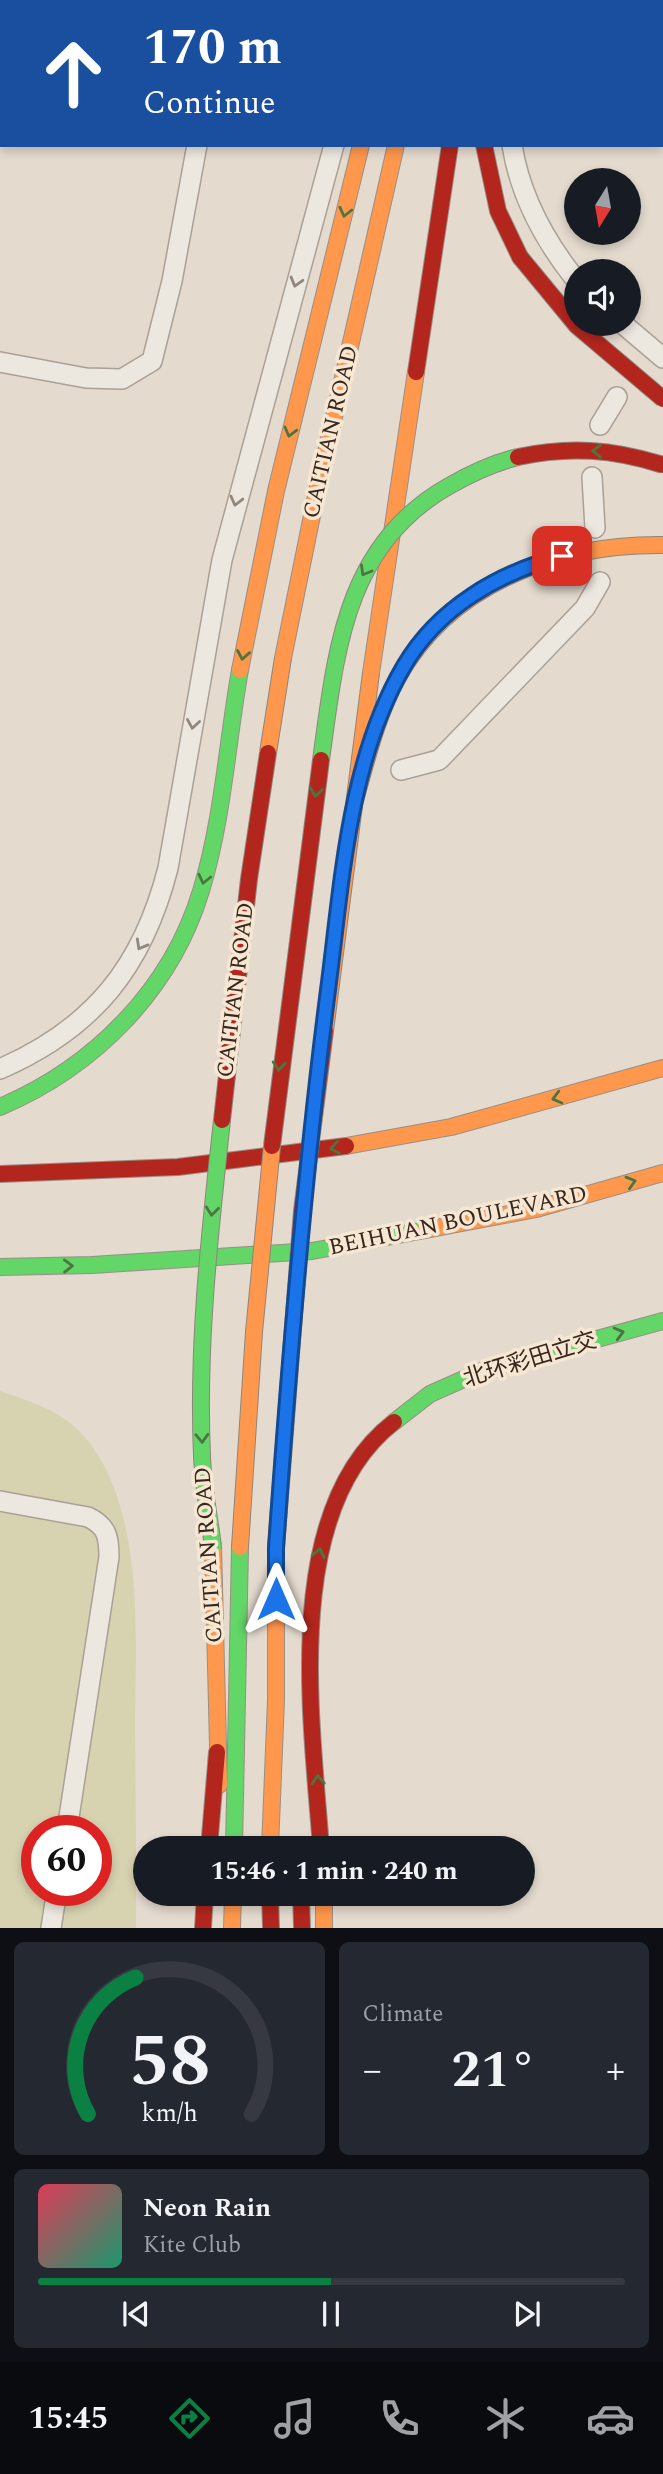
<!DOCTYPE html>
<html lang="en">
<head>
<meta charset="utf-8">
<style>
	:root { --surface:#171b24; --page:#242831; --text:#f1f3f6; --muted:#9ea1a6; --line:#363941; --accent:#0b8043 }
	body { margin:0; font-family:Spectral,"Noto Sans SC",serif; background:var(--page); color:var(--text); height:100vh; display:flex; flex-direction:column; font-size:26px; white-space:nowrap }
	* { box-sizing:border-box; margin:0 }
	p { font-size:23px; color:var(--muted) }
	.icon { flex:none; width:38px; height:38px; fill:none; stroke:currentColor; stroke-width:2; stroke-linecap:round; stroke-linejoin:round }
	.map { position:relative; height:1928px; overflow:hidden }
	.panel { display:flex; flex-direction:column; gap:14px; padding:14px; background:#0d0f14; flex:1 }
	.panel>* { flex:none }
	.guide { position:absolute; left:0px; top:0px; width:663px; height:147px; box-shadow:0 4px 10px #0003; background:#1a4fa0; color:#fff; overflow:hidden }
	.needle { width:46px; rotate:191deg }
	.buttons { position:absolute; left:564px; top:168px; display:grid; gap:14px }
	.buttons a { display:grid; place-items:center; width:77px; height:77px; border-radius:50%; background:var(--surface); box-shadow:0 4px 10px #0003; font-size:35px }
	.speed { position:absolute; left:21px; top:1815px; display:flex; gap:14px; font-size:35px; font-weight:700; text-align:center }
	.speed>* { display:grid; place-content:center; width:91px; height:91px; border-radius:50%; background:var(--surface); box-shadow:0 4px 10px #0003; line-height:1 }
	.speed .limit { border:10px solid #d22; background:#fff; color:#111 }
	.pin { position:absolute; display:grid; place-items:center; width:60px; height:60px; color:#fff; margin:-30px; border-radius:14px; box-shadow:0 4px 10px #0006 }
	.me { position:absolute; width:77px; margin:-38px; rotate:0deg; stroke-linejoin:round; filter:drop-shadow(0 0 5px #0008) }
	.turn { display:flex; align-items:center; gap:24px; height:147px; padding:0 28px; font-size:32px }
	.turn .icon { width:91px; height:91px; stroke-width:2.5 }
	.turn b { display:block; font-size:49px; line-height:60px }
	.big { font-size:52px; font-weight:700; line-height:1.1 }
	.panel .widget { flex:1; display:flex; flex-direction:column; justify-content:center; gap:10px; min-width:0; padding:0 24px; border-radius:10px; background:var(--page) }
	.panel .dial { align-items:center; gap:0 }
	.dial svg { height:182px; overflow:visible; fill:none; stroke:var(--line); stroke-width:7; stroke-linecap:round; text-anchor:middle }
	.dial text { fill:var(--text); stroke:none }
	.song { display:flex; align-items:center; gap:21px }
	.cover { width:84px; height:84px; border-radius:10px; background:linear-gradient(135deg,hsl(350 70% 55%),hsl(160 70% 35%)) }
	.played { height:7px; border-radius:4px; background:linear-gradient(90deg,var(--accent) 50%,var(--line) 50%) }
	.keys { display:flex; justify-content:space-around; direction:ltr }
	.heat { display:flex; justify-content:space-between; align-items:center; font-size:38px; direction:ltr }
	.panel .tiles { flex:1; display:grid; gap:14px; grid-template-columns:1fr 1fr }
	.widget:last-child { grid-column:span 2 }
	.trip { position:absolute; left:133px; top:1836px; width:402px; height:70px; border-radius:35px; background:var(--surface); box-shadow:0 4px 10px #0003; font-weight:700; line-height:70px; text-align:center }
	.menu { display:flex; height:112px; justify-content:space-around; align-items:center; background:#090b0e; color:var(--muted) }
	.menu .icon { width:49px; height:49px }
	.menu .active { color:var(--accent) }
	.menu b { font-size:32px; color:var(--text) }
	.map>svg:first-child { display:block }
	.green { fill:#d7d2b0; fill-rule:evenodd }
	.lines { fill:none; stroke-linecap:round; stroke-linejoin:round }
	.lane-casing { stroke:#aaa096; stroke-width:22 }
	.fast-casing { stroke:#998f86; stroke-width:18 }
	.slow-casing { stroke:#998f86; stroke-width:18 }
	.jam-casing { stroke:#998f86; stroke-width:18 }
	.lane { stroke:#ece7df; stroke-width:19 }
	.fast { stroke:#63d668; stroke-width:16 }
	.slow { stroke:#ff974d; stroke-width:16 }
	.jam { stroke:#b3261e; stroke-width:16 }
	.fast-bridge-casing { stroke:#8f857d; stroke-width:18; stroke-linecap:butt }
	.slow-bridge-casing { stroke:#8f857d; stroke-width:18; stroke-linecap:butt }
	.jam-bridge-casing { stroke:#8f857d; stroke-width:18; stroke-linecap:butt }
	.fast-bridge { stroke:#63d668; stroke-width:16 }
	.slow-bridge { stroke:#ff974d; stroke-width:16 }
	.jam-bridge { stroke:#b3261e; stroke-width:16 }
	.oneway { stroke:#4c763f }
	.oneway2 { stroke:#92877e }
	.route-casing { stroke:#114b97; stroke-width:18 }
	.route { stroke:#1a73e8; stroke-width:12 }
	.labels { text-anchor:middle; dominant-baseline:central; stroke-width:7; stroke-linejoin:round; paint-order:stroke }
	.street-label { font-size:23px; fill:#39271e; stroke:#f6e7d3 }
</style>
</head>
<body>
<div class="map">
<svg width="663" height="1928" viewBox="0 0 663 1928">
	<rect width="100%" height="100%" fill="#e4dace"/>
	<path class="green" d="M 0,1391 C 29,1401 62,1411 83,1435 C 147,1508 135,1642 135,1732 C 136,1797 136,1863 136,1928 L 0,1928 ZM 37,1830 L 96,1830 L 96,1890 L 37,1890 Z"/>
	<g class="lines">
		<defs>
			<path id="lane" d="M 222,2 L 223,0
				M 367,2 L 367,0
				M 522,2 L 522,0
				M 512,145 C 520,196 544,240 576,280
				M 623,324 L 663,358
				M 0,362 L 86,378 L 122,379 L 152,361 L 172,281 L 197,145
				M 600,425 L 617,397
				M 592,477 L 595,528
				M 401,770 L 439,760 L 585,608 L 600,582
				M 0,1069 C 94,1028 143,966 168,868 L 222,560 L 334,145
				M 0,1501 L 88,1517 C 107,1526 109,1537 109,1557 L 67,1830
				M 51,1928 L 57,1890"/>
			<path id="fast" d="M 0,1107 C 94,1067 171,990 201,891 C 223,819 227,743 240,670
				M 0,1267 L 92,1265 L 312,1251 L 425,1230
				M 394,1422 L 430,1394 L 484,1370 L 663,1321
				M 234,1848 L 240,1547"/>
			<path id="slow" d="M 409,2 L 410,0
				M 283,658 L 316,496 L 396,145
				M 240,670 L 276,491 L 361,145
				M 371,673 L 416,372
				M 346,1146 L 451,1127 L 663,1068
				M 425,1230 L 536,1209 L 663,1173
				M 213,1546 L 219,1785
				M 270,1848 L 276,1700 L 276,1548
				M 324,1894 L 324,1928
				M 232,1928 L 233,1894"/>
			<path id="jam" d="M 473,2 L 474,0
				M 484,145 L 498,211 L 520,257
				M 416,372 L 450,145
				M 0,1174 L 178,1167 L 346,1146
				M 209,1848 L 217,1752
				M 321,1848 C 312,1722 280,1510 394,1422
				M 270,1894 L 271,1928
				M 301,1894 L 302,1928
				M 203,1928 L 205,1894"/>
		</defs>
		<use href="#lane" class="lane-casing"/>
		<use href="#fast" class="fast-casing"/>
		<use href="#slow" class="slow-casing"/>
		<use href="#jam" class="jam-casing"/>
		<use href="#lane" class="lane"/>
		<use href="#fast" class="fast"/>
		<use href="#slow" class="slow"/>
		<use href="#jam" class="jam"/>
		<defs>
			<path id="fast-bridge" d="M 321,760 C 336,652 344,545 449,486 C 470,474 493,463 518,457
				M 213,1546 C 209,1516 203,1486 202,1456 C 197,1343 210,1232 222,1120"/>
			<path id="slow-bridge" d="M 268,753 L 283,658
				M 354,804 C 366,762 376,718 397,679 C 450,582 559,544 663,545
				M 325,1031 L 371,673
				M 240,1547 L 254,1332 L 272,1146"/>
			<path id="jam-bridge" d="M 520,257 L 577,326 L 663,399
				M 518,457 C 569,446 613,449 663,465
				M 222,1120 L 249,879 L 268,753
				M 272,1146 L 321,760
				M 276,1548 L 302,1211 L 325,1031"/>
		</defs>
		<use href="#fast-bridge" class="fast-bridge-casing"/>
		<use href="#slow-bridge" class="slow-bridge-casing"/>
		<use href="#jam-bridge" class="jam-bridge-casing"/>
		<use href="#fast-bridge" class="fast-bridge"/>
		<use href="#slow-bridge" class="slow-bridge"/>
		<use href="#jam-bridge" class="jam-bridge"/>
	</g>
	<defs><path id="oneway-chevron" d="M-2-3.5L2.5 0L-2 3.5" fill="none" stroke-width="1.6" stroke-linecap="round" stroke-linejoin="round" transform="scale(1.75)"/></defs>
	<g class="oneway">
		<use href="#oneway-chevron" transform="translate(345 212) rotate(103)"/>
		<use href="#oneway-chevron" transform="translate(290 432) rotate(105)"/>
		<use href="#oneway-chevron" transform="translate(597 451) rotate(-179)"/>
		<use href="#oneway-chevron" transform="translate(365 571) rotate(120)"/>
		<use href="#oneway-chevron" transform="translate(243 655) rotate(100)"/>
		<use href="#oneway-chevron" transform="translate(316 792) rotate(98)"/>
		<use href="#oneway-chevron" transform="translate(204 879) rotate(103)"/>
		<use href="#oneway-chevron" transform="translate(279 1066) rotate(95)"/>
		<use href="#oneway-chevron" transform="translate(557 1098) rotate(165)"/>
		<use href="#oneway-chevron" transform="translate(335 1148) rotate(170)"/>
		<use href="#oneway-chevron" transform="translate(631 1182) rotate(-16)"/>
		<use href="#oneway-chevron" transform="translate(212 1211) rotate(96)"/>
		<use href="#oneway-chevron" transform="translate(68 1266) rotate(-1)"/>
		<use href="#oneway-chevron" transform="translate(619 1333) rotate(-15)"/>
		<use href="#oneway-chevron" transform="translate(202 1438) rotate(88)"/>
		<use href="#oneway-chevron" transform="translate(319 1553) rotate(-78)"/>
		<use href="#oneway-chevron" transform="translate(318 1780) rotate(-93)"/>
	</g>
	<g class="oneway2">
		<use href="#oneway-chevron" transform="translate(296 282) rotate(106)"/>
		<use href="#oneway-chevron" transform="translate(236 501) rotate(104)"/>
		<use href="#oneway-chevron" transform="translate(193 724) rotate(99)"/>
		<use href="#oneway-chevron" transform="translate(141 945) rotate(119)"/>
	</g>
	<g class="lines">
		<defs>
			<path id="route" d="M 276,1599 L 276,1548 C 289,1361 304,1176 328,990 C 342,883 348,762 404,666 C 438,608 498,573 562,556"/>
		</defs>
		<use href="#route" class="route-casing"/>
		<use href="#route" class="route"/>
	</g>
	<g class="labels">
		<g class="street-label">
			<text transform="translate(331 432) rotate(-77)">CAITIAN ROAD</text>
			<text transform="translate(236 990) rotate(-83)">CAITIAN ROAD</text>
			<text transform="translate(458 1221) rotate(-12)">BEIHUAN BOULEVARD</text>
			<text transform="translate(530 1360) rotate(-17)">北环彩田立交</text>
			<text transform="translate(209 1555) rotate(-94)">CAITIAN ROAD</text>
		</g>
	</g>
</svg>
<div class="buttons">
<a><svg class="needle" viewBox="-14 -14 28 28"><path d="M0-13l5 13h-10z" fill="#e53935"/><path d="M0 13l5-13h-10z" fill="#9ea1a6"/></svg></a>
<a><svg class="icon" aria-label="sound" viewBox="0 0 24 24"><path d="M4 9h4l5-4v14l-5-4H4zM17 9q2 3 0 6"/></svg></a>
</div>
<div class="speed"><div class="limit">60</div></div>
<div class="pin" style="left:562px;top:556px;background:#d93025"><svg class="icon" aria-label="arrive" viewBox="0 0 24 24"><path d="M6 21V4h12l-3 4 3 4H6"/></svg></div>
<svg class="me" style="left:276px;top:1599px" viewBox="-20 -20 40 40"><path d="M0-17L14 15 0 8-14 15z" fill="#1a73e8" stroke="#fff" stroke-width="4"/></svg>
<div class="trip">15:46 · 1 min · 240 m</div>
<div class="guide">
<div class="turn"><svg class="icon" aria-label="ahead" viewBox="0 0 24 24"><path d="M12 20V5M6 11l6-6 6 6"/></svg><div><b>170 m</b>Continue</div></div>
</div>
</div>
<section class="panel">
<div class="tiles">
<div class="widget dial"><svg viewBox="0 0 100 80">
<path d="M14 69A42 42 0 1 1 86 69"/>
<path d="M14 69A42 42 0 0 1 35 9" stroke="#0b8043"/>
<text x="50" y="56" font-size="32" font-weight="700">58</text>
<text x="50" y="72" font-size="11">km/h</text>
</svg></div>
<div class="widget"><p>Climate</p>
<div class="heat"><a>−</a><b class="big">21°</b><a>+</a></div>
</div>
<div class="widget">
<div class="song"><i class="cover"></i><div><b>Neon Rain</b><p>Kite Club</p></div></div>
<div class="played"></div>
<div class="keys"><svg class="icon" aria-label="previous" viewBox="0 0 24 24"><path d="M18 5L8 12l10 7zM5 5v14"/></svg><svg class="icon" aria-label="pause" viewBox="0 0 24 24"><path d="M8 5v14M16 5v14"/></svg><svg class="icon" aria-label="next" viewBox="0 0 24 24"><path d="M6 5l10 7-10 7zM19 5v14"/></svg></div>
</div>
</div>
</section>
<nav class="menu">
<b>15:45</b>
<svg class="icon active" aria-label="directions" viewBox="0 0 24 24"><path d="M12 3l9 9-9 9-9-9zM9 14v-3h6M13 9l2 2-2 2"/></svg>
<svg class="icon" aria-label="music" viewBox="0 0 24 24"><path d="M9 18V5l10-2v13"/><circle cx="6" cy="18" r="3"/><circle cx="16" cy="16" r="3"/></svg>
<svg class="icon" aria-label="phone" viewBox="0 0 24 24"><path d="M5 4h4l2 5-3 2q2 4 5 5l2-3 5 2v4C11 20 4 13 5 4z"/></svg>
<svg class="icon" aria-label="climate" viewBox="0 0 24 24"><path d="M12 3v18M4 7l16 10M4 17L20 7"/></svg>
<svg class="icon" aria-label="car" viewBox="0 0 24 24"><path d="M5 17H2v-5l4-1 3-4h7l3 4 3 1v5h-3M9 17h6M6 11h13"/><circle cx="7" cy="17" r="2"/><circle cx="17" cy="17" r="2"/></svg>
</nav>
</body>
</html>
